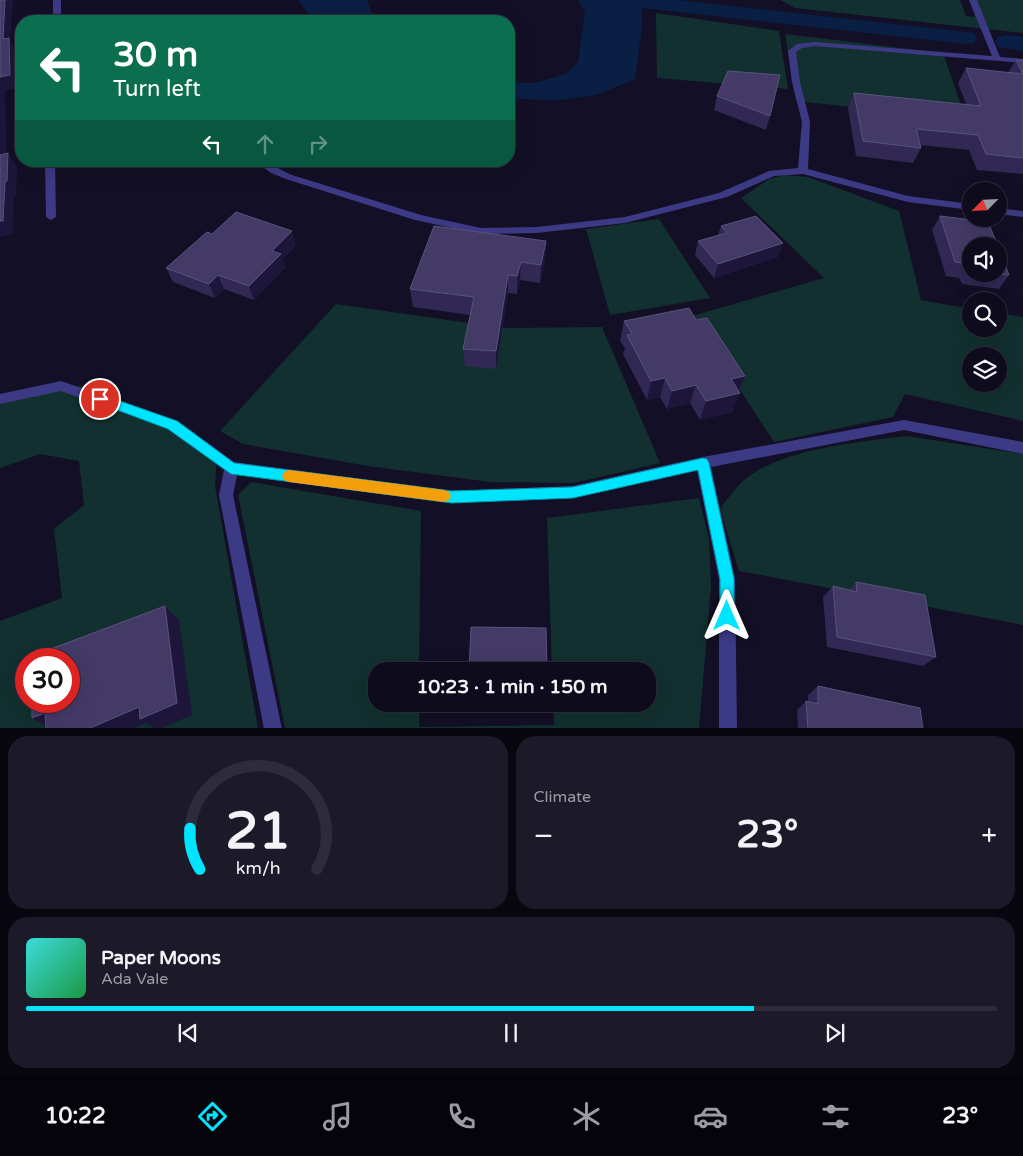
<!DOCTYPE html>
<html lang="en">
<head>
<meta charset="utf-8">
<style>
	:root { --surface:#0e0b1c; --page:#1c1929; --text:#f1f3f6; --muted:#9b9ba3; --line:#2e2b3b; --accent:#00e5ff }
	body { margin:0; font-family:"Varela Round",sans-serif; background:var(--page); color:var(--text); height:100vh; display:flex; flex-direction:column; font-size:19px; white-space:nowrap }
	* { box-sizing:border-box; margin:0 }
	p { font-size:16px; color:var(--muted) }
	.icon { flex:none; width:28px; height:28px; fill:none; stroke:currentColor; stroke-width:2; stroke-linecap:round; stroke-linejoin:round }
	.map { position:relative; height:728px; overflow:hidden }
	.side { display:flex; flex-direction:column; gap:8px; padding:8px; background:#08060f; flex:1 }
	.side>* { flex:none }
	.hud { position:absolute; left:15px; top:15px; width:500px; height:152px; border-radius:20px; box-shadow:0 5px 20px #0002,0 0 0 1px var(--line); background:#0b6e4f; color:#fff; overflow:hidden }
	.needle { width:32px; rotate:246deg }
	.buttons { position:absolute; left:962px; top:182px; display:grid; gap:10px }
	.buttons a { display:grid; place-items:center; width:45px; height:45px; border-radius:50%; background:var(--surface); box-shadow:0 5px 20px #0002,0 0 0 1px var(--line); font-size:25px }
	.speed { position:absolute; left:15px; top:648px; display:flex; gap:10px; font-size:25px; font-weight:700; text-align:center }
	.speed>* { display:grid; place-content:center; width:65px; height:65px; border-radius:50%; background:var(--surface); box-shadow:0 5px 20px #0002,0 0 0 1px var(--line); line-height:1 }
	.speed .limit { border:8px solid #d22; background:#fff; color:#111 }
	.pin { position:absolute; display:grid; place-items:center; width:42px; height:42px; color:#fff; margin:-21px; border:2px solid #fff; border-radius:50%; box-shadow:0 1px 5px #0007 }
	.me { position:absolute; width:55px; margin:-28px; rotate:0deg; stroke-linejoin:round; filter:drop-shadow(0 0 4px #0008) }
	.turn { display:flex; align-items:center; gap:18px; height:105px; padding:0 15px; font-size:22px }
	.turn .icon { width:65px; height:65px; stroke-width:2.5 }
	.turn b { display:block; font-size:35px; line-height:42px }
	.lanes { display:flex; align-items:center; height:48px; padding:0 15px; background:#0003; justify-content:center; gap:25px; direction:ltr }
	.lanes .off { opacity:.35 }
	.big { font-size:38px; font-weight:700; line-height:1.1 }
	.side .card { flex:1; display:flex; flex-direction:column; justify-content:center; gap:8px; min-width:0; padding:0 18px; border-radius:20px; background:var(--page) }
	.side .dial { align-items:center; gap:0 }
	.dial svg { height:130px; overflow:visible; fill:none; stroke:var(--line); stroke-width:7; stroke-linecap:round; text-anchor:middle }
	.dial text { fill:var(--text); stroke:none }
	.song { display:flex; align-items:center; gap:15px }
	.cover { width:60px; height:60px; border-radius:8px; background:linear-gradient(135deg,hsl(180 70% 55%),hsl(140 70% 35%)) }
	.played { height:5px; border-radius:2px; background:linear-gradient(90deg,var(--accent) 75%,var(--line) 75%) }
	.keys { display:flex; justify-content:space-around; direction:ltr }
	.heat { display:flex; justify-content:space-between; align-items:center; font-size:28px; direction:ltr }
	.side .tiles { flex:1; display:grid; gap:8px; grid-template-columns:1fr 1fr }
	.card:last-child { grid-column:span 2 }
	.trip { position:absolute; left:368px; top:662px; width:288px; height:50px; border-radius:20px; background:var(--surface); box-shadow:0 5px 20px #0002,0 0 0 1px var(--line); font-weight:700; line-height:50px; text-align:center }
	.tabs { display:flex; height:80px; justify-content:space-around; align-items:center; background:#06040b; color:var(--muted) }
	.tabs .icon { width:35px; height:35px }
	.tabs .active { color:var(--accent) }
	.tabs b { font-size:22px; color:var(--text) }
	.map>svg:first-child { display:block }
	.green { fill:#12302f; fill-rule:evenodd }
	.water { fill:#0a1f44 }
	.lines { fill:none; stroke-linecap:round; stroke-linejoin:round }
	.canal { fill:#0a1f44; fill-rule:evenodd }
	.street { fill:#3d3a85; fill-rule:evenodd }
	.wall { fill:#312854 }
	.shaded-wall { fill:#1d163a }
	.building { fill:#433a66; stroke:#5a527e }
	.route { fill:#00e5ff; stroke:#0095a6 }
	.slow { fill:#f59e0b }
</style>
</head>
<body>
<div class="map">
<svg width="1023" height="729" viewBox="0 0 1023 729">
	<rect width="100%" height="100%" fill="#130f26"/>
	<path class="green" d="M 780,0 L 960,0 L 966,16 L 975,17 L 970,0 L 1023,0 L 1023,33 L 795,8 Z
		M 656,13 L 779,31 L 788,89 L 657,78 Z
		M 785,34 L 943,53 L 966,119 L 796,101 Z
		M 784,175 L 808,177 L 899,211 L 921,300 L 971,309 L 971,329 L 999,329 L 999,313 L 1023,317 L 1023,421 L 905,394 L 893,417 L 774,442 L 692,316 L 824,278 L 741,198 L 769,179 ZM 971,356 L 999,356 L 999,384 L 971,384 Z
		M 659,219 L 710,298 L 610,315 L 586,229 Z
		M 336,304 L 504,328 L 602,327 L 660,463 L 574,483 L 490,482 L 368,466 L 243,444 L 220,431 Z
		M 82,386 L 123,401 L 217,453 L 215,486 L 258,728 L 0,729 L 0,621 L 62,598 L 54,529 L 84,505 L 79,461 L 40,454 L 0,468 L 0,400 L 42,388 ZM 26,659 L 69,659 L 69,701 L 26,701 Z
		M 907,436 L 1023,454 L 1023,625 L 739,571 L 720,509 C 728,498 737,485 748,477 C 788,448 858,442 907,436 Z
		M 251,482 L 421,511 L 419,671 L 376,671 L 376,704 L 419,704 L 419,727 L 554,725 L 553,704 L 646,704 L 646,671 L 552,671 L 547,518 L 699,498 L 709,539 L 711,588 L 699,728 L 285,728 L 238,495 Z"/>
	<path class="water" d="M 300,0 L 367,0 L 375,21 L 315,21 L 299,2 Z
		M 578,0 L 638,0 L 642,2 L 642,27 L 635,79 L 596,95 L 560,100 L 509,99 L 509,83 L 534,83 L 566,74 L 578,62 L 585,12 Z"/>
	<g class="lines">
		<path class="canal" d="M 633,0 L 679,0 L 966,32 L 974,33 L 977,38 L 974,43 L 966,44 L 642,8 L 635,6 L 632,2 Z
			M 1006,35 L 1023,37 L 1023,51 L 998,47 L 995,42 L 998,37 Z"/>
		<path class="street" d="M 53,0 L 61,0 L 61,21 L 53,21 Z
			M 969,0 L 977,0 L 1000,57 L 1023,59 L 1023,63 L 815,46 L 802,48 L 796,52 L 800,82 L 810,122 L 808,169 L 908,196 L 971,204 L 971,210 L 908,202 L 803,174 L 774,176 L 727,197 L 625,223 L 537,233 L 481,234 L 415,220 L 286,179 L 271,173 L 255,161 C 269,161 279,170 292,175 L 421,215 L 481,228 L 537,227 L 625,217 L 719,193 L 769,171 L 798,168 L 802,122 L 792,82 L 788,51 L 797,44 L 815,42 L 992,56 Z
			M 45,161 L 55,161 L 56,217 L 51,220 L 46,217 Z
			M 999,208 L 1023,211 L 1023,217 L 999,214 Z
			M 61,381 L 178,421 L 234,462 L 452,491 L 573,486 L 703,457 L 904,420 L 1023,442 L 1023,454 L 904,430 L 711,467 L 735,579 L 737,729 L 719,729 L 719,579 L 697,470 L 573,498 L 452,503 L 237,475 L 233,495 L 282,729 L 264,729 L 219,495 L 224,470 L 168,429 L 61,391 L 0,404 L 0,394 Z"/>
	</g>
	<path class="wall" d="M 1016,60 L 1023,60 L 1023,174 L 977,170 L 969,150 L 920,145 L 921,148 L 913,163 L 856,156 L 848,108 L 854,93 L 966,104 L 958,83 L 966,68 L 1008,73 Z
		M 717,96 L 770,116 L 766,130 L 714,110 Z
		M 940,216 L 971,246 L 971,274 L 999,274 L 1009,275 L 999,289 L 962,284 L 959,278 L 946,276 L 932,230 Z
		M 721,226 L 778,257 L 714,278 L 695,255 L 698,241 L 718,235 Z
		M 212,234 L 296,245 L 282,259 L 285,268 L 254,300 L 224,289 L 215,298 L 173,282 L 166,268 Z
		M 546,241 L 545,259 L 540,283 L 520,280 L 517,294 L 508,293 L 496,369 L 465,366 L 463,349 L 470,315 L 413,307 L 410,289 Z
		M 696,320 L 745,376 L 739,392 L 740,393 L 732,412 L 700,420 L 690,403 L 667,409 L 660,397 L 647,400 L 623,354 L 625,348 L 620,341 L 624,321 Z
		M 856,582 L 936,657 L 923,666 L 827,647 L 823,597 L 833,586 L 849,590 Z
		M 818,686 L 923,729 L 798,729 L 797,710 L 806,701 L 808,702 L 808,695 Z
		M 469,704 L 548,704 L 547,709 L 469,708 Z"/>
	<path class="shaded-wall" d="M 5,0 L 13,0 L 10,41 L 16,51 L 18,88 L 5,90 L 7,169 L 0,158 L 0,77 Z
		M 8,153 L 17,167 L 16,195 L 14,196 L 13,234 L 0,237 L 0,221 Z
		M 292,231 L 296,245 L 282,259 L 285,268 L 254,300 L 249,286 L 272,251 Z
		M 546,241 L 545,259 L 540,283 L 541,265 Z
		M 783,243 L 778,257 L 714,278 L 718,264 Z
		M 521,262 L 520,280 L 517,294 L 517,276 Z
		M 218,275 L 224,289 L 215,298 L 209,284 Z
		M 508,275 L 508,293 L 496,369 L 496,351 Z
		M 745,376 L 738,393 L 740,393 L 732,412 L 700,420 L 706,401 L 731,379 Z
		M 665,378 L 660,397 L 647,400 L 651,381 Z
		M 696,385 L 690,403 L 667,409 L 672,391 Z
		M 165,606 L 179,620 L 192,715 L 159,729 L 156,729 L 146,723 L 132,729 L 88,729 Z
		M 45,713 L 52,729 L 32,718 Z"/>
	<path class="building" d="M 0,0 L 5,0 L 3,39 L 9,38 L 10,75 L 0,77 Z
		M 1016,60 L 1023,60 L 1023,158 L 986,154 L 978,135 L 916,129 L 921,148 L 863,141 L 854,93 L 981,106 L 966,68 L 1023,74 Z
		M 728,71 L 780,75 L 770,116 L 717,96 Z
		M 8,153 L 7,181 L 5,182 L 3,221 L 0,221 L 0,155 Z
		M 236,212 L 292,231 L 272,251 L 281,254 L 249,286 L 218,275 L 209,284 L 166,268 L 207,232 L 212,234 Z
		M 756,216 L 783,243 L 718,264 L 698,241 L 727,233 L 721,226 Z
		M 940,216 L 988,222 L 998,246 L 971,246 L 971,270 L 968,264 L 955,262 Z
		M 434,226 L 546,241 L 541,265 L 521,262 L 517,276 L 508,275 L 496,351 L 463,349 L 474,297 L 410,289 Z
		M 999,248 L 1009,275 L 999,274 Z
		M 689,308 L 696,320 L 707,318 L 745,376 L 731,379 L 740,393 L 706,401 L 696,385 L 672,391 L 665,378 L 651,381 L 627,335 L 632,334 L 624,321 Z
		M 856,582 L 925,595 L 936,657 L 837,637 L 833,586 L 857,592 Z
		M 165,606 L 177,703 L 140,719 L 139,707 L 88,729 L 46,729 L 45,713 L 32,718 L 32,701 L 69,701 L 69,659 L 32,659 L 32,656 Z
		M 471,627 L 546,628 L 547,671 L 469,671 Z
		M 818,686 L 920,708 L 923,729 L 808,729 L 806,701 L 818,704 Z"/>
	<path class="route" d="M 100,394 L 177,421 L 234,463 L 452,491 L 573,487 L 703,458 L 707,459 L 709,463 L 734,579 L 734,616 L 732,621 L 727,624 L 722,621 L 720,616 L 720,579 L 698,470 L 573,498 L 452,503 L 231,474 L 168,429 L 96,402 L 94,399 L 96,396 Z"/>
	<path class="slow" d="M 289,470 L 444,490 L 449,492 L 451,496 L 449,500 L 444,502 L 289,482 L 284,480 L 282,476 L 284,472 Z"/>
</svg>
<div class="buttons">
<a><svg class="needle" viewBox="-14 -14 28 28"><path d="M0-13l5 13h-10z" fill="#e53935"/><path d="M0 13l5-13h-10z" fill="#9b9ba3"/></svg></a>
<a><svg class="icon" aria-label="sound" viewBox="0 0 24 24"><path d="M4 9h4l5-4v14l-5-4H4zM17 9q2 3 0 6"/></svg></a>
<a><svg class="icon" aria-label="search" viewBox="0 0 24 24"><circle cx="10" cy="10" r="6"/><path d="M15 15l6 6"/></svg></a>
<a><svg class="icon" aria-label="layers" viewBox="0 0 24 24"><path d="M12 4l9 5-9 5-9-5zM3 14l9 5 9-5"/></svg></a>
</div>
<div class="speed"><div class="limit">30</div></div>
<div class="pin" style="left:100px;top:399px;background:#d93025"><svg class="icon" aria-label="arrive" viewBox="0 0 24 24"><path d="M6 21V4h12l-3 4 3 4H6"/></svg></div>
<svg class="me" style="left:727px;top:616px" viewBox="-20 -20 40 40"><path d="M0-17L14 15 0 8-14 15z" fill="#00e5ff" stroke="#fff" stroke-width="4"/></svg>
<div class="trip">10:23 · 1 min · 150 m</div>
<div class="hud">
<div class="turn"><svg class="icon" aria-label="left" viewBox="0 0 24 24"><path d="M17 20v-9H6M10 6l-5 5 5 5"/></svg><div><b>30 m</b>Turn left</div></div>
<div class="lanes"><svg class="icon" aria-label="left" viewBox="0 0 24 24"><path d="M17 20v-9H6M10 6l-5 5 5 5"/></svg><svg class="icon off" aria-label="ahead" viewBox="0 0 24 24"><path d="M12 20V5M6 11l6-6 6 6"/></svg><svg class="icon off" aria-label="right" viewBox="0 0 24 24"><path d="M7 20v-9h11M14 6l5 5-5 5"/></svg></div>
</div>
</div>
<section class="side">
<div class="tiles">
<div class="card dial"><svg viewBox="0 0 100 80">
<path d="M14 69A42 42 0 1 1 86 69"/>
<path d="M14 69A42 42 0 0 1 8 44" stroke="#00e5ff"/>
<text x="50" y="56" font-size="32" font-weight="700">21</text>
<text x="50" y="72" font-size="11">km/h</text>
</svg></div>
<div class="card"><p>Climate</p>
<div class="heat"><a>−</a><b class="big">23°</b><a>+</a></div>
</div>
<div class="card">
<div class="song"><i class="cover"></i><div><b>Paper Moons</b><p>Ada Vale</p></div></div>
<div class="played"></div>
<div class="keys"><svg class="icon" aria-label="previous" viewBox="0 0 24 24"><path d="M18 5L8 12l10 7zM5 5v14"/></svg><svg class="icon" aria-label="pause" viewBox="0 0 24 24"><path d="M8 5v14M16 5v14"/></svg><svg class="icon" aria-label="next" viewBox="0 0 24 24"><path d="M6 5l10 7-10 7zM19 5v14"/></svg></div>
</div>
</div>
</section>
<nav class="tabs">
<b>10:22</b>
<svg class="icon active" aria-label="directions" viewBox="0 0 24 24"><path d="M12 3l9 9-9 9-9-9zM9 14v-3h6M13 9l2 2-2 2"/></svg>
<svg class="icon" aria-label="music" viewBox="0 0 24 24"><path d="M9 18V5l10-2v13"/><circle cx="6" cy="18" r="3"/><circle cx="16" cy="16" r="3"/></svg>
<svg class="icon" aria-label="phone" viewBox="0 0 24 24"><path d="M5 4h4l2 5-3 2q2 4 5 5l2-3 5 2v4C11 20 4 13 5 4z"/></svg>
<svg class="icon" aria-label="climate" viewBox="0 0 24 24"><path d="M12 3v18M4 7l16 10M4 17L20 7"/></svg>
<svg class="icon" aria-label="car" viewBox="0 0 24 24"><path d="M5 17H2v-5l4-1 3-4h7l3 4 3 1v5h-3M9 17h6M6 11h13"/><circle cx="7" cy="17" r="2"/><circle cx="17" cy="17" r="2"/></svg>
<svg class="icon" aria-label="filters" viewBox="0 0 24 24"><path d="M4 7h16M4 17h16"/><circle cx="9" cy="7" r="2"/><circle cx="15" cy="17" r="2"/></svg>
<b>23°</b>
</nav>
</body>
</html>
